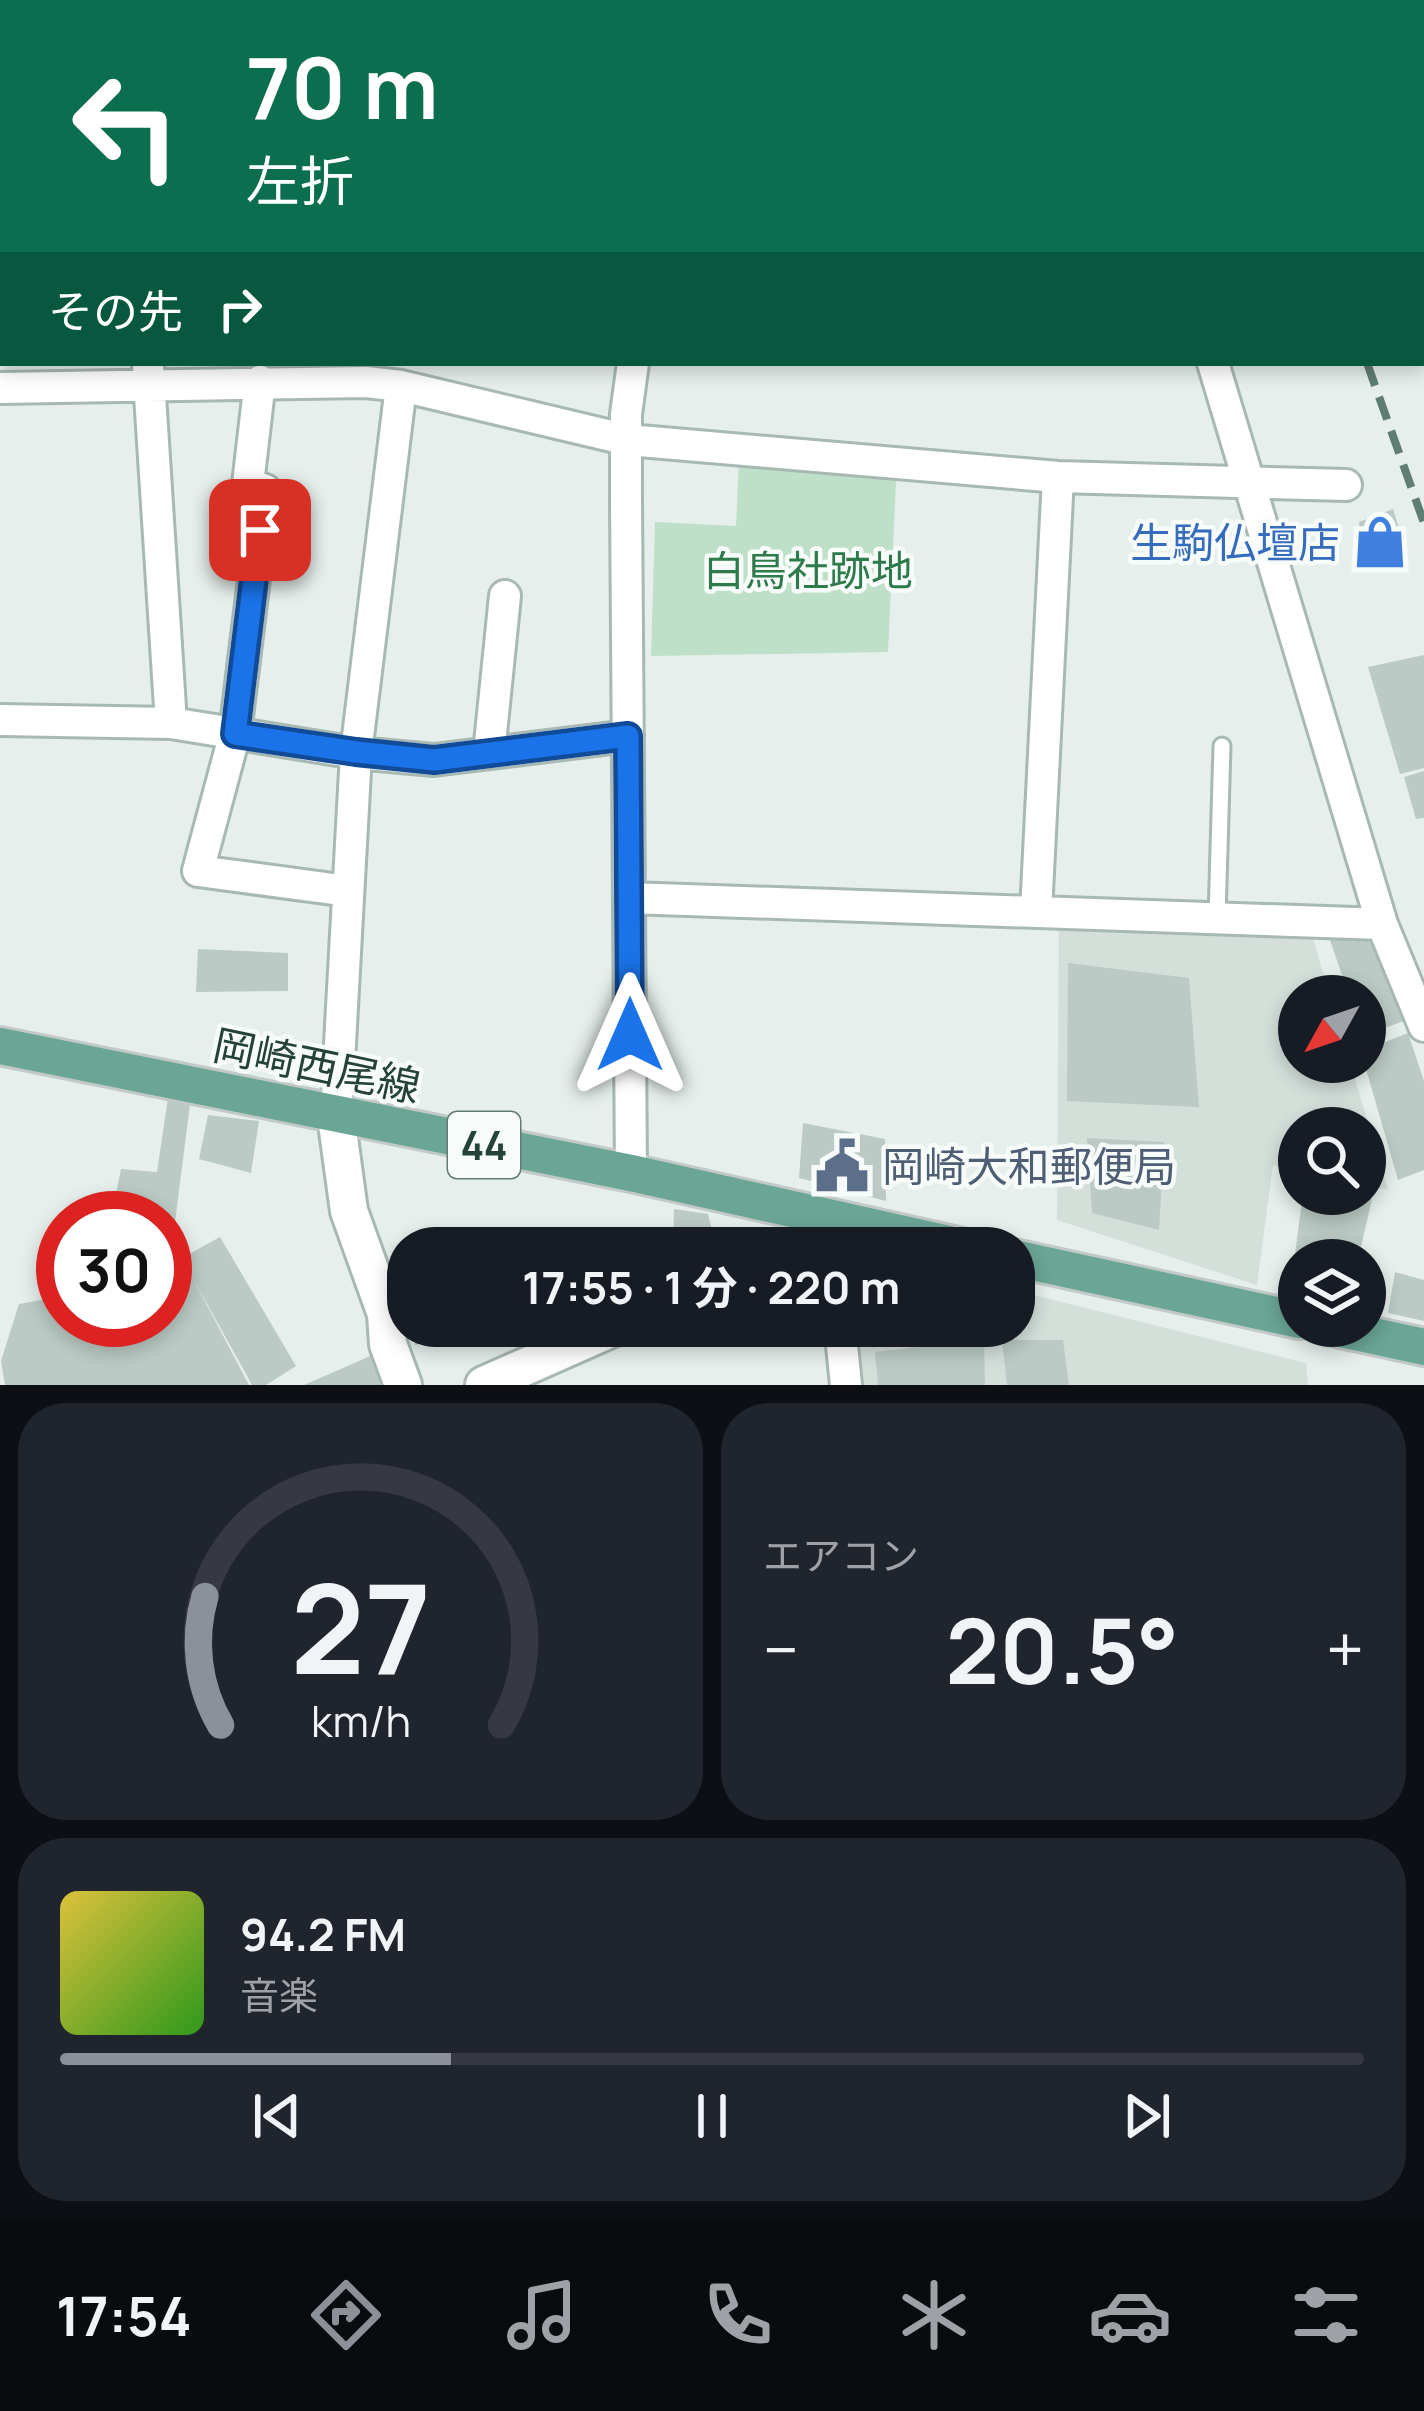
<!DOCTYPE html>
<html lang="ja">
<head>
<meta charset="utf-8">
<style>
	:root { --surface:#171b24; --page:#20242c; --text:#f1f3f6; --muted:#9ea1a6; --line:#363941; --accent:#8c9099 }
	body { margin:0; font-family:Manrope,"Noto Sans JP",sans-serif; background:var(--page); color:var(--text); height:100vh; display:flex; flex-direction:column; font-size:45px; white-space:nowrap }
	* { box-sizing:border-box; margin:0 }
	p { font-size:39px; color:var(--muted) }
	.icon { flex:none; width:66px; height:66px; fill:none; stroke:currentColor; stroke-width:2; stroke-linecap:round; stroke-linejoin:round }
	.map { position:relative; height:1385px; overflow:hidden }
	.panel { display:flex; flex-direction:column; gap:18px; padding:18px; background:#0d0f14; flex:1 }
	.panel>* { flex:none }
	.guide { position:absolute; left:0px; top:0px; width:1425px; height:366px; box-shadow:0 6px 18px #0003; background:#0b6e4f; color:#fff; overflow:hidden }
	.needle { width:78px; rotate:230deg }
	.controls { position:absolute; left:1278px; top:975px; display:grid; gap:24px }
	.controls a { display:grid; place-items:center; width:108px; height:108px; border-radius:50%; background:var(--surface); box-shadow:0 6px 18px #0003; font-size:60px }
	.speed { position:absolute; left:36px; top:1191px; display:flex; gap:24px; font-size:60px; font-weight:700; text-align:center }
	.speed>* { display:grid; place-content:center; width:156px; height:156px; border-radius:50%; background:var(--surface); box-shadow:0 6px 18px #0003; line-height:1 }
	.speed .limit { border:18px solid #d22; background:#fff; color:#111 }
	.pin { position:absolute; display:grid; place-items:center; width:102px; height:102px; color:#fff; margin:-51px; border-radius:24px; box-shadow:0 6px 18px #0006 }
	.me { position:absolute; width:132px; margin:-66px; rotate:0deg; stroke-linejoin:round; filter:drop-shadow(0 0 9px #0008) }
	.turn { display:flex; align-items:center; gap:42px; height:252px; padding:0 48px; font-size:54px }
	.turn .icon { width:156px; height:156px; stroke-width:2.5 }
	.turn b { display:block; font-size:84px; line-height:102px }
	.then { display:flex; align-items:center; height:114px; padding:0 48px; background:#0003; gap:24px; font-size:45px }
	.big { font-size:90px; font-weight:700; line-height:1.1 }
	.panel .card { flex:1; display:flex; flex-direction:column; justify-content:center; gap:18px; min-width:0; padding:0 42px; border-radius:48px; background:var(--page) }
	.panel .dial { align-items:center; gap:0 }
	.dial svg { height:312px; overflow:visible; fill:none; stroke:var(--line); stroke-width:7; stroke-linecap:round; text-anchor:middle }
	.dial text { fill:var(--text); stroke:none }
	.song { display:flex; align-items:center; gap:36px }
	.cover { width:144px; height:144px; border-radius:18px; background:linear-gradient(135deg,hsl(50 70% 55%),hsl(110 70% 35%)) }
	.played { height:12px; border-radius:6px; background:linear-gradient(90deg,var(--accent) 30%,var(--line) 30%) }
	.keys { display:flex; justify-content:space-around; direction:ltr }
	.heat { display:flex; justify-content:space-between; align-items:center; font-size:66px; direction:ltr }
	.panel .tiles { flex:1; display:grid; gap:18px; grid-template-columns:1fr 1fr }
	.card:last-child { grid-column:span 2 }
	.trip { position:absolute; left:387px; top:1227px; width:648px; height:120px; border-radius:48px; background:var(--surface); box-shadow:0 6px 18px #0003; font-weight:700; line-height:120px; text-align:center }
	.tab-bar { display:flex; height:192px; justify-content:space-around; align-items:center; background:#090b0e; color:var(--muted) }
	.tab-bar .icon { width:84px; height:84px }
	.tab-bar .active { color:var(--accent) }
	.tab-bar b { font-size:54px; color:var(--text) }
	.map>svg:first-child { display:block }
	.built { fill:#d4dfda }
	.green { fill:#bfe0c8 }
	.building { fill:#bbcac4 }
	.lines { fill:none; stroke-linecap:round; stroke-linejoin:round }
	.service-casing { stroke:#a8b8b2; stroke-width:21 }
	.minor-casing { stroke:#a8b8b2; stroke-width:36 }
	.tertiary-casing { stroke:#a8b8b2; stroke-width:42 }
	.primary-casing { stroke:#c2cac8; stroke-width:42 }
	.service { stroke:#fff; stroke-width:15 }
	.minor { stroke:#fff; stroke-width:30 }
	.tertiary { stroke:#fff; stroke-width:36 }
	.primary { stroke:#6aa596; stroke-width:36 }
	.rail { stroke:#5f7d75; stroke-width:8; stroke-dasharray:24 12; stroke-linecap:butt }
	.route-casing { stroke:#114b97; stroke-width:30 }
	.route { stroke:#1a73e8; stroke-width:21 }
	.labels { text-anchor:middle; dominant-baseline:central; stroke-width:9; stroke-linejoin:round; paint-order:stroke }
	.shield { fill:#f7fbf9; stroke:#637a73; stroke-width:3 }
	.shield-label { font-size:39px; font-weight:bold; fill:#24423a }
	.shop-label { font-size:42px; fill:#366cbe; stroke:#f7fbf9; text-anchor:end }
	.park-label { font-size:42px; fill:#2d7a4b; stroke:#f7fbf9 }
	.street-label { font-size:42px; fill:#24423a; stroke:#f7fbf9 }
	.service-label { font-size:42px; fill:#4e5e75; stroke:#f7fbf9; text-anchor:start }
</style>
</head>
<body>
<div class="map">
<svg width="1424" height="1385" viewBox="0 0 1424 1385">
	<rect width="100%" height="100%" fill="#e6efeb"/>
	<path class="built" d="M 1059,912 L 1312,935 L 1330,996 L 1299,996 L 1299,1062 L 1350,1062 L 1388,1190 L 1365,1185 L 1365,1128 L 1299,1128 L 1299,1170 L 1273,1165 L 1257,1285 L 1057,1220 Z
		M 1014,1290 L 1306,1363 L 1308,1385 L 852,1385 L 847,1326 L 1014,1326 Z"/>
	<path class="green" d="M 739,460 L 896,481 L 888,652 L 651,656 L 655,522 L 736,526 Z"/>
	<path class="building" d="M 1393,509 L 1407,556 L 1364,567 L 1359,522 Z
		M 1424,655 L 1424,768 L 1400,774 L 1368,667 Z
		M 1424,771 L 1424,818 L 1416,819 L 1404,777 Z
		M 1328,934 L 1375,935 L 1404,1021 L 1365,1035 L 1365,996 L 1349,996 Z
		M 198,949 L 288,953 L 288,991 L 196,992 Z
		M 1068,963 L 1189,978 L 1199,1107 L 1067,1101 Z
		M 1408,1033 L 1424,1081 L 1424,1170 L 1398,1180 L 1364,1062 L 1365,1050 Z
		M 169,1091 L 191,1097 L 172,1245 L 180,1259 L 220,1237 L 296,1366 L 266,1385 L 252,1385 L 191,1275 L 249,1385 L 5,1385 L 1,1361 L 19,1304 L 63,1296 L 63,1320 L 165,1320 L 165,1218 L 111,1218 L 121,1169 L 157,1172 Z
		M 208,1115 L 259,1121 L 251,1173 L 199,1159 Z
		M 803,1123 L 885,1139 L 886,1201 L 799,1178 Z
		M 1087,1138 L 1164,1142 L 1159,1230 L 1092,1213 Z
		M 1303,1194 L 1351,1194 L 1372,1199 L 1358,1260 L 1299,1260 L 1299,1278 L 1292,1276 Z
		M 674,1209 L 708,1214 L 716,1246 L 673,1247 Z
		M 1395,1272 L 1424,1280 L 1424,1321 L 1388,1313 Z
		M 412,1326 L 456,1326 L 458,1334 L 415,1345 Z
		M 984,1339 L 985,1385 L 878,1385 L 875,1352 Z
		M 1002,1340 L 1063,1340 L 1069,1385 L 1007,1385 Z
		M 375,1354 L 383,1385 L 304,1385 Z"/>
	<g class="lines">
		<defs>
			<path id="service" d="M 1217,918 L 1222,746"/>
			<path id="minor" d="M 96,0 L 96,3
				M 318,0 L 319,3
				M 668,0 L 668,3
				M 818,0 L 818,3
				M 1092,0 L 1093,3
				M 1422,51 L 1424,50
				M 0,111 L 3,111
				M 1422,230 L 1424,236
				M 1422,284 L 1424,283
				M 1213,363 L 1382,924 L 1424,1026
				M 148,364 L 171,723
				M 260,381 L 248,484 L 265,490 L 235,733 L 198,871 L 348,891
				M 0,388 L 366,382 L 401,386 L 628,440 L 1058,477 L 1346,485
				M 0,720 L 171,723 L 356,753 L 434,760 L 628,736
				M 489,753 L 505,596
				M 629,898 L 1382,924
				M 1036,912 L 1058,477
				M 336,1116 L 356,753 L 401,386
				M 631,1173 L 626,499 L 626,414 L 633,363
				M 840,1326 L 846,1385"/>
			<path id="tertiary" d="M 336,1116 L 349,1211 L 386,1314 L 388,1344 L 403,1385
				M 793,1248 L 832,1218
				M 484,1385 L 617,1326"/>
			<path id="primary" d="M 0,1046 L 631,1173 L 967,1248
				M 1014,1258 L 1299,1320
				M 1327,1326 L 1424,1347"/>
		</defs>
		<use href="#service" class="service-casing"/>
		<use href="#minor" class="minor-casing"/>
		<use href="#tertiary" class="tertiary-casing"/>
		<use href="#primary" class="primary-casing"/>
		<use href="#service" class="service"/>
		<use href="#minor" class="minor"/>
		<use href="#tertiary" class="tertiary"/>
		<use href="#primary" class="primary"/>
		<path class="rail" d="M 1239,0 L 1240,3
			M 1367,363 L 1424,523"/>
	</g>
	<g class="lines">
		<defs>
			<path id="route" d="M 260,530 L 235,734 L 356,752 L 434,760 L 628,736 L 630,1035"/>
		</defs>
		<use href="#route" class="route-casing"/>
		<use href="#route" class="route"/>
	</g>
	<defs>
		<symbol id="shop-bare" viewBox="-9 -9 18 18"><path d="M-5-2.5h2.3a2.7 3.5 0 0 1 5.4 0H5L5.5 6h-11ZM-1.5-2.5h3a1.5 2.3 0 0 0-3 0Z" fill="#3f7fe0" stroke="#f7fbf9" stroke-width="2.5" paint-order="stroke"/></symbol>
		<symbol id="civic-bare" viewBox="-9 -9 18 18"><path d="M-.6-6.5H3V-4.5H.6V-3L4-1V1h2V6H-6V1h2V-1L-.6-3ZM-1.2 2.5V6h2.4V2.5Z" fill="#5c6f8a" stroke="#f7fbf9" stroke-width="2.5" paint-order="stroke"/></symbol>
	</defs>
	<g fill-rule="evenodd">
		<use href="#shop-bare" x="1342" y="504" width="76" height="76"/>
		<use href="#civic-bare" x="804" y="1128" width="76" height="76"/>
	</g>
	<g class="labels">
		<rect class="shield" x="448" y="1112" width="72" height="66" rx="9"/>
		<g class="shield-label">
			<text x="484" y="1145">44</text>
		</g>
		<g class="shop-label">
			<text x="1340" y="542">生駒仏壇店</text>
		</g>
		<g class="park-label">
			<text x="808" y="570">白鳥社跡地</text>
		</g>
		<g class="street-label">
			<text transform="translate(317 1065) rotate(12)">岡崎西尾線</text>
		</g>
		<g class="service-label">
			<text x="882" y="1166">岡崎大和郵便局</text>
		</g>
	</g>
</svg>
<div class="controls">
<a><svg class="needle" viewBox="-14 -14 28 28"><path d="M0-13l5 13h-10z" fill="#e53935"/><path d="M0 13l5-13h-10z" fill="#9ea1a6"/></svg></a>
<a><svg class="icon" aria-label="search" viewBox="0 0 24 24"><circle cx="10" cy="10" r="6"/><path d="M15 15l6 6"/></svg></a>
<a><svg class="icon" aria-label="layers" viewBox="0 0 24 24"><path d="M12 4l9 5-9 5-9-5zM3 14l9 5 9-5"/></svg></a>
</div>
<div class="speed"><div class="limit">30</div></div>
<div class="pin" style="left:260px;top:530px;background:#d93025"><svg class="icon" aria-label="arrive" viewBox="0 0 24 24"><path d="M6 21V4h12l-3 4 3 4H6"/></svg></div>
<svg class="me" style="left:630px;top:1035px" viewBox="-20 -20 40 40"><path d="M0-17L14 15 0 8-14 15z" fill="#1a73e8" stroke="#fff" stroke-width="4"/></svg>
<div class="trip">17:55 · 1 分 · 220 m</div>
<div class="guide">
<div class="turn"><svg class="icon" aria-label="left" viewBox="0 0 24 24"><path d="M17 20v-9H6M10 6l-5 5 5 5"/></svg><div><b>70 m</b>左折</div></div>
<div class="then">その先<svg class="icon" aria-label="right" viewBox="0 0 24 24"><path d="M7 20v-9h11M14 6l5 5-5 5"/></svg></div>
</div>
</div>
<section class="panel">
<div class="tiles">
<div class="card dial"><svg viewBox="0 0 100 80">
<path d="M14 69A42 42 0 1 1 86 69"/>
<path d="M14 69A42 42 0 0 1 10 36" stroke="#8c9099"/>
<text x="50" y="56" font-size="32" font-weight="700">27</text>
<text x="50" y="72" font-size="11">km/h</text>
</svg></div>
<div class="card"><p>エアコン</p>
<div class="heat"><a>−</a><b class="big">20.5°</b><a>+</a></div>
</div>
<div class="card">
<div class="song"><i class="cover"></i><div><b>94.2 FM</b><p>音楽</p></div></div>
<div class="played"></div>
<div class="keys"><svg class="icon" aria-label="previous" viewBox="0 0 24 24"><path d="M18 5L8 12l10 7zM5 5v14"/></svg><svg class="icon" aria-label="pause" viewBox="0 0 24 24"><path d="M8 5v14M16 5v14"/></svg><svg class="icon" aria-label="next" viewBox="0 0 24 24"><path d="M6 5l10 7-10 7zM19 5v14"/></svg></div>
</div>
</div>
</section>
<nav class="tab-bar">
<b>17:54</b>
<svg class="icon active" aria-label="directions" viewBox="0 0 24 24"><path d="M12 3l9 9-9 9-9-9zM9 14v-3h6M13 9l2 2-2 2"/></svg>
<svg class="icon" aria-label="music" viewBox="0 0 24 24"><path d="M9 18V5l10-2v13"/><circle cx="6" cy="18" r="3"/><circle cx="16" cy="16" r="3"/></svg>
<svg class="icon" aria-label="phone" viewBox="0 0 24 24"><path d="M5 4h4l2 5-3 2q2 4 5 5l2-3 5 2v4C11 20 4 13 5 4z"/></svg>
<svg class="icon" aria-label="climate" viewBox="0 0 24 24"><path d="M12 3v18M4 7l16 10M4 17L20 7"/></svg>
<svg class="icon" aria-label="car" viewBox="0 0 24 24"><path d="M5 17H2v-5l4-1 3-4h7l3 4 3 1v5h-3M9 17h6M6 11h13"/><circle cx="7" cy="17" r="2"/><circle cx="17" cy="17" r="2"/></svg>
<svg class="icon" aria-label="filters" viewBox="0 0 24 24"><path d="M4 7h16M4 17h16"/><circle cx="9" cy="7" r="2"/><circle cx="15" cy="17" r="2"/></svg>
</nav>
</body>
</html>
